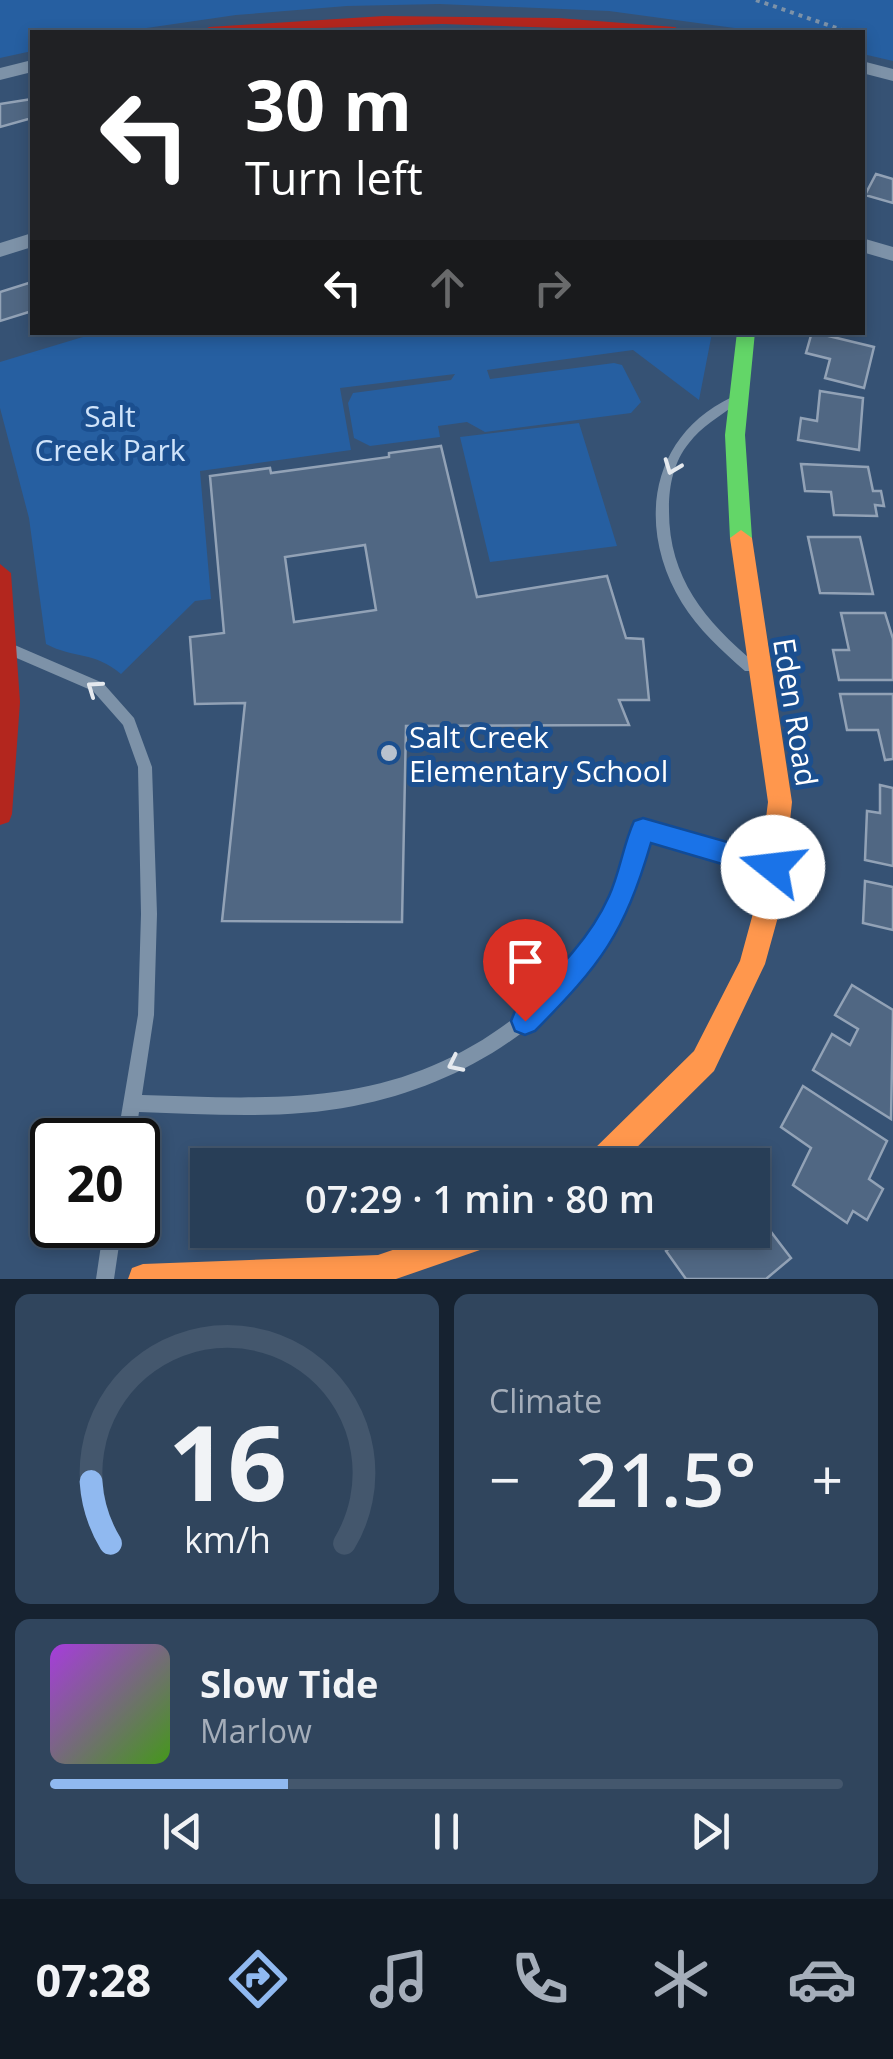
<!DOCTYPE html>
<html lang="en">
<head>
<meta charset="utf-8">
<style>
	:root { --surface:#283e57; --page:#30455d; --text:#f1f3f6; --muted:#a5aeba; --line:#44576d; --accent:#90b9f0 }
	body { margin:0; font-family:"Open Sans",sans-serif; background:var(--page); color:var(--text); height:100vh; display:flex; flex-direction:column; font-size:38px; white-space:nowrap }
	* { box-sizing:border-box; margin:0 }
	p { font-size:32px; color:var(--muted) }
	.icon { flex:none; width:55px; height:55px; fill:none; stroke:currentColor; stroke-width:2; stroke-linecap:round; stroke-linejoin:round }
	.map { position:relative; height:1279px; overflow:hidden }
	.drawer { display:flex; flex-direction:column; gap:15px; padding:15px; background:#162230; flex:1 }
	.drawer>* { flex:none }
	.hud { position:absolute; left:30px; top:30px; width:835px; height:305px; border-radius:0px; box-shadow:0 5px 15px #0003,0 0 0 2px var(--line); background:#202124; color:#fff; overflow:hidden }
	.speed { position:absolute; left:30px; top:1118px; display:flex; gap:20px; font-size:50px; font-weight:700; text-align:center }
	.speed>* { display:grid; place-content:center; width:130px; height:130px; border-radius:50%; background:var(--surface); box-shadow:0 5px 15px #0003,0 0 0 2px var(--line); line-height:1 }
	.speed .limit { border:5px solid #111; border-radius:15px; background:#fff; color:#111 }
	.pin { position:absolute; display:grid; place-items:center; width:85px; height:85px; color:#fff; margin:-102px -42px; border-radius:50% 50% 50% 0; rotate:-45deg; box-shadow:0 0 10px #0007 }
	.pin .icon { rotate:45deg }
	.me { position:absolute; width:110px; margin:-55px; rotate:286deg; stroke-linejoin:round; filter:drop-shadow(0 0 8px #0008) }
	.turn { display:flex; align-items:center; gap:35px; height:210px; padding:0 50px; font-size:45px }
	.turn .icon { width:130px; height:130px; stroke-width:2.5 }
	.turn b { display:block; font-size:70px; line-height:85px }
	.lanes { display:flex; align-items:center; height:95px; padding:0 50px; background:#0003; justify-content:center; gap:50px; direction:ltr }
	.lanes .off { opacity:.35 }
	.big { font-size:75px; font-weight:600; line-height:1.1 }
	.drawer .card { flex:1; display:flex; flex-direction:column; justify-content:center; gap:15px; min-width:0; padding:0 35px; border-radius:15px; background:var(--page) }
	.drawer .dial { align-items:center; gap:0 }
	.dial svg { height:260px; overflow:visible; fill:none; stroke:var(--line); stroke-width:7; stroke-linecap:round; text-anchor:middle }
	.dial text { fill:var(--text); stroke:none }
	.song { display:flex; align-items:center; gap:30px }
	.cover { width:120px; height:120px; border-radius:15px; background:linear-gradient(135deg,hsl(280 70% 55%),hsl(100 70% 35%)) }
	.played { height:10px; border-radius:5px; background:linear-gradient(90deg,var(--accent) 30%,var(--line) 30%) }
	.keys { display:flex; justify-content:space-around; direction:ltr }
	.heat { display:flex; justify-content:space-between; align-items:center; font-size:55px; direction:ltr }
	.drawer .tiles { flex:1; display:grid; gap:15px; grid-template-columns:1fr 1fr }
	.card:last-child { grid-column:span 2 }
	.trip { position:absolute; left:190px; top:1148px; width:580px; height:100px; border-radius:0px; background:var(--surface); box-shadow:0 5px 15px #0003,0 0 0 2px var(--line); font-weight:600; line-height:100px; text-align:center }
	.tabs { display:flex; height:160px; justify-content:space-around; align-items:center; background:#101923; color:var(--muted) }
	.tabs .icon { width:70px; height:70px }
	.tabs .on { color:var(--accent) }
	.tabs b { font-size:45px; color:var(--text) }
	.map>svg:first-child { display:block }
	.green { fill:#265fa1 }
	.building { fill:#506783; stroke:#92a2b6; stroke-width:2.5; fill-rule:evenodd }
	.lines { fill:none; stroke-linecap:round; stroke-linejoin:round }
	.path { stroke:#7d92a8; stroke-width:4; stroke-dasharray:4 5; stroke-linecap:butt }
	.lane { fill:#7d92a8; fill-rule:evenodd }
	.street { fill:#7d92a8; fill-rule:evenodd }
	.fast { fill:#63d668; fill-rule:evenodd }
	.slow { fill:#ff974d; fill-rule:evenodd }
	.jam { fill:#b3261e; fill-rule:evenodd }
	.oneway { stroke:#e5e9ee }
	.route { fill:#1a73e8; stroke:#114b97; stroke-width:2.5 }
	.poi-dot { fill:#b9c2ce; stroke:#1b4f8f; stroke-width:4 }
	.labels { text-anchor:middle; dominant-baseline:central; stroke-width:10; stroke-linejoin:round; paint-order:stroke }
	.park-label { font-size:30px; fill:#cfe3fa; stroke:#1b4f8f }
	.street-label { font-size:30px; fill:#fff; stroke:#1b4f8f }
	.poi-label { font-size:30px; fill:#fff; stroke:#1b4f8f; text-anchor:start }
</style>
</head>
<body>
<div class="map">
<svg width="893" height="1279" viewBox="0 0 893 1279">
	<rect width="100%" height="100%" fill="#365274"/>
	<path class="green" d="M 0,0 L 893,0 L 893,61 L 863,54 L 862,32 L 764,32 L 609,11 L 439,4 L 347,6 L 236,15 L 119,32 L 32,32 L 32,51 L 0,58 Z
		M 96,333 L 96,332 L 712,333 L 699,400 L 633,350 L 487,370 L 490,379 L 614,363 L 622,365 L 641,402 L 631,413 L 485,432 L 467,422 L 438,426 L 440,437 L 370,446 L 354,438 L 348,403 L 353,393 L 451,380 L 455,374 L 340,388 L 351,450 L 200,471 L 211,599 L 195,601 L 121,674 C 94,651 74,659 46,644 L 29,518 L 0,408 L 0,362 Z
		M 579,423 L 617,546 L 490,562 L 460,437 Z"/>
	<path class="building" d="M 32,99 L 32,118 L 0,127 L 0,104 Z
		M 876,174 L 893,179 L 893,203 L 865,195 Z
		M 32,282 L 32,311 L 0,321 L 0,292 Z
		M 812,332 L 874,347 L 864,388 L 825,378 L 830,359 L 806,353 Z
		M 820,391 L 863,398 L 859,450 L 798,440 L 801,418 L 817,421 Z
		M 441,446 L 477,597 L 607,576 L 626,638 L 643,639 L 649,700 L 619,700 L 629,725 L 406,726 L 402,922 L 222,921 L 245,703 L 195,704 L 190,637 L 224,633 L 210,476 L 270,468 L 271,473 L 389,457 L 389,453 ZM 365,545 L 376,610 L 294,622 L 285,557 Z
		M 801,464 L 868,467 L 873,491 L 881,491 L 884,506 L 875,505 L 877,516 L 834,515 L 831,492 L 805,491 Z
		M 808,537 L 860,537 L 873,594 L 820,593 Z
		M 841,613 L 885,613 L 893,639 L 893,680 L 839,680 L 833,650 L 849,650 Z
		M 840,694 L 893,694 L 893,759 L 885,760 L 878,730 L 847,730 Z
		M 880,785 L 893,788 L 893,866 L 865,860 L 867,811 L 880,813 Z
		M 865,881 L 893,887 L 893,930 L 863,923 Z
		M 852,985 L 893,1010 L 891,1119 L 813,1070 L 832,1034 L 850,1045 L 858,1029 L 835,1015 Z
		M 803,1086 L 887,1141 L 869,1179 L 883,1189 L 867,1220 L 853,1211 L 847,1223 L 793,1185 L 811,1148 L 781,1127 Z
		M 752,1207 L 791,1258 L 766,1279 L 686,1279 L 666,1251 L 692,1230 L 752,1230 Z"/>
	<g class="lines">
		<path class="path" d="M 756,0 L 848,32"/>
		<path class="lane" d="M 732,397 L 736,398 L 738,401 L 736,404 C 720,416 701,427 689,443 C 674,461 669,485 669,508 C 668,577 704,620 755,663 L 757,667 L 755,671 L 745,671 C 722,651 698,629 682,603 C 636,528 649,436 732,397 Z
			M 10,643 L 103,683 L 134,718 L 152,767 L 157,914 L 154,1015 L 142,1095 C 210,1097 280,1101 348,1090 C 450,1074 547,1012 599,921 C 615,892 625,861 635,829 L 638,824 L 643,822 L 767,858 L 772,860 L 775,865 L 772,870 L 767,872 L 648,837 C 638,869 627,900 611,930 C 560,1026 458,1086 354,1106 C 284,1120 210,1114 139,1112 L 135,1140 L 117,1140 L 138,1015 L 141,914 L 138,767 L 123,725 L 93,691 L 5,653 L 3,649 L 5,645 Z
			M 104,1225 L 122,1225 L 114,1279 L 96,1279 Z"/>
		<path class="street" d="M 32,60 L 32,72 L 0,80 L 0,68 Z
			M 862,61 L 893,69 L 893,81 L 862,73 Z
			M 32,233 L 32,247 L 0,257 L 0,243 Z
			M 862,238 L 893,247 L 893,261 L 862,252 Z"/>
		<path class="fast" d="M 737,332 L 755,332 L 745,435 L 752,538 L 741,546 L 730,538 L 725,435 Z"/>
		<path class="slow" d="M 741,530 L 752,538 L 792,802 L 781,906 L 765,964 L 714,1071 L 619,1165 L 584,1165 L 588,1155 L 694,1051 L 740,961 L 755,906 L 768,802 L 730,538 Z
			M 451,1230 L 510,1230 L 506,1241 L 396,1279 L 128,1279 L 132,1268 L 143,1264 L 378,1255 Z"/>
		<path class="jam" d="M 384,16 L 558,18 L 675,27 L 683,32 L 442,24 L 201,32 L 209,27 Z
			M 0,564 L 11,573 L 20,702 L 12,814 L 9,822 L 0,825 Z"/>
	</g>
	<defs><path id="oneway-chevron" d="M-2-3.5L2.5 0L-2 3.5" fill="none" stroke-width="1.6" stroke-linecap="round" stroke-linejoin="round" transform="scale(2.5)"/></defs>
	<g class="oneway">
		<use href="#oneway-chevron" transform="translate(672 467) rotate(111)"/>
		<use href="#oneway-chevron" transform="translate(94 688) rotate(-145)"/>
		<use href="#oneway-chevron" transform="translate(455 1064) rotate(154)"/>
	</g>
	<path class="route" d="M 643,818 L 773,855 L 782,859 L 786,867 L 782,875 L 773,879 L 651,843 C 624,935 601,964 535,1031 L 525,1035 L 515,1031 L 511,1021 L 515,1011 C 551,976 588,943 609,896 C 620,872 623,845 634,821 Z"/>
	<circle class="poi-dot" cx="389" cy="753" r="10"/>
	<g class="labels">
		<g class="park-label">
			<text x="110" y="415">Salt<tspan x="110" dy="34">Creek Park</tspan></text>
		</g>
		<g class="street-label">
			<text transform="translate(796 712) rotate(81)">Eden Road</text>
		</g>
		<g class="poi-label">
			<text x="409" y="736">Salt Creek<tspan x="409" dy="34">Elementary School</tspan></text>
		</g>
	</g>
</svg>
<div class="speed"><div class="limit">20</div></div>
<div class="pin" style="left:525px;top:1021px;background:#d93025"><svg class="icon" aria-label="arrive" viewBox="0 0 24 24"><path d="M6 21V4h12l-3 4 3 4H6"/></svg></div>
<svg class="me" style="left:773px;top:867px" viewBox="-20 -20 40 40"><circle r="19" fill="#fff"/><path d="M0-13L10 11 0 6-10 11z" fill="#1a73e8"/></svg>
<div class="trip">07:29 · 1 min · 80 m</div>
<div class="hud">
<div class="turn"><svg class="icon" aria-label="left" viewBox="0 0 24 24"><path d="M17 20v-9H6M10 6l-5 5 5 5"/></svg><div><b>30 m</b>Turn left</div></div>
<div class="lanes"><svg class="icon" aria-label="left" viewBox="0 0 24 24"><path d="M17 20v-9H6M10 6l-5 5 5 5"/></svg><svg class="icon off" aria-label="ahead" viewBox="0 0 24 24"><path d="M12 20V5M6 11l6-6 6 6"/></svg><svg class="icon off" aria-label="right" viewBox="0 0 24 24"><path d="M7 20v-9h11M14 6l5 5-5 5"/></svg></div>
</div>
</div>
<section class="drawer">
<div class="tiles">
<div class="card dial"><svg viewBox="0 0 100 80">
<path d="M14 69A42 42 0 1 1 86 69"/>
<path d="M14 69A42 42 0 0 1 8 50" stroke="#90b9f0"/>
<text x="50" y="56" font-size="32" font-weight="700">16</text>
<text x="50" y="72" font-size="11">km/h</text>
</svg></div>
<div class="card"><p>Climate</p>
<div class="heat"><a>−</a><b class="big">21.5°</b><a>+</a></div>
</div>
<div class="card">
<div class="song"><i class="cover"></i><div><b>Slow Tide</b><p>Marlow</p></div></div>
<div class="played"></div>
<div class="keys"><svg class="icon" aria-label="previous" viewBox="0 0 24 24"><path d="M18 5L8 12l10 7zM5 5v14"/></svg><svg class="icon" aria-label="pause" viewBox="0 0 24 24"><path d="M8 5v14M16 5v14"/></svg><svg class="icon" aria-label="next" viewBox="0 0 24 24"><path d="M6 5l10 7-10 7zM19 5v14"/></svg></div>
</div>
</div>
</section>
<nav class="tabs">
<b>07:28</b>
<svg class="icon on" aria-label="directions" viewBox="0 0 24 24"><path d="M12 3l9 9-9 9-9-9zM9 14v-3h6M13 9l2 2-2 2"/></svg>
<svg class="icon" aria-label="music" viewBox="0 0 24 24"><path d="M9 18V5l10-2v13"/><circle cx="6" cy="18" r="3"/><circle cx="16" cy="16" r="3"/></svg>
<svg class="icon" aria-label="phone" viewBox="0 0 24 24"><path d="M5 4h4l2 5-3 2q2 4 5 5l2-3 5 2v4C11 20 4 13 5 4z"/></svg>
<svg class="icon" aria-label="climate" viewBox="0 0 24 24"><path d="M12 3v18M4 7l16 10M4 17L20 7"/></svg>
<svg class="icon" aria-label="car" viewBox="0 0 24 24"><path d="M5 17H2v-5l4-1 3-4h7l3 4 3 1v5h-3M9 17h6M6 11h13"/><circle cx="7" cy="17" r="2"/><circle cx="17" cy="17" r="2"/></svg>
</nav>
</body>
</html>
